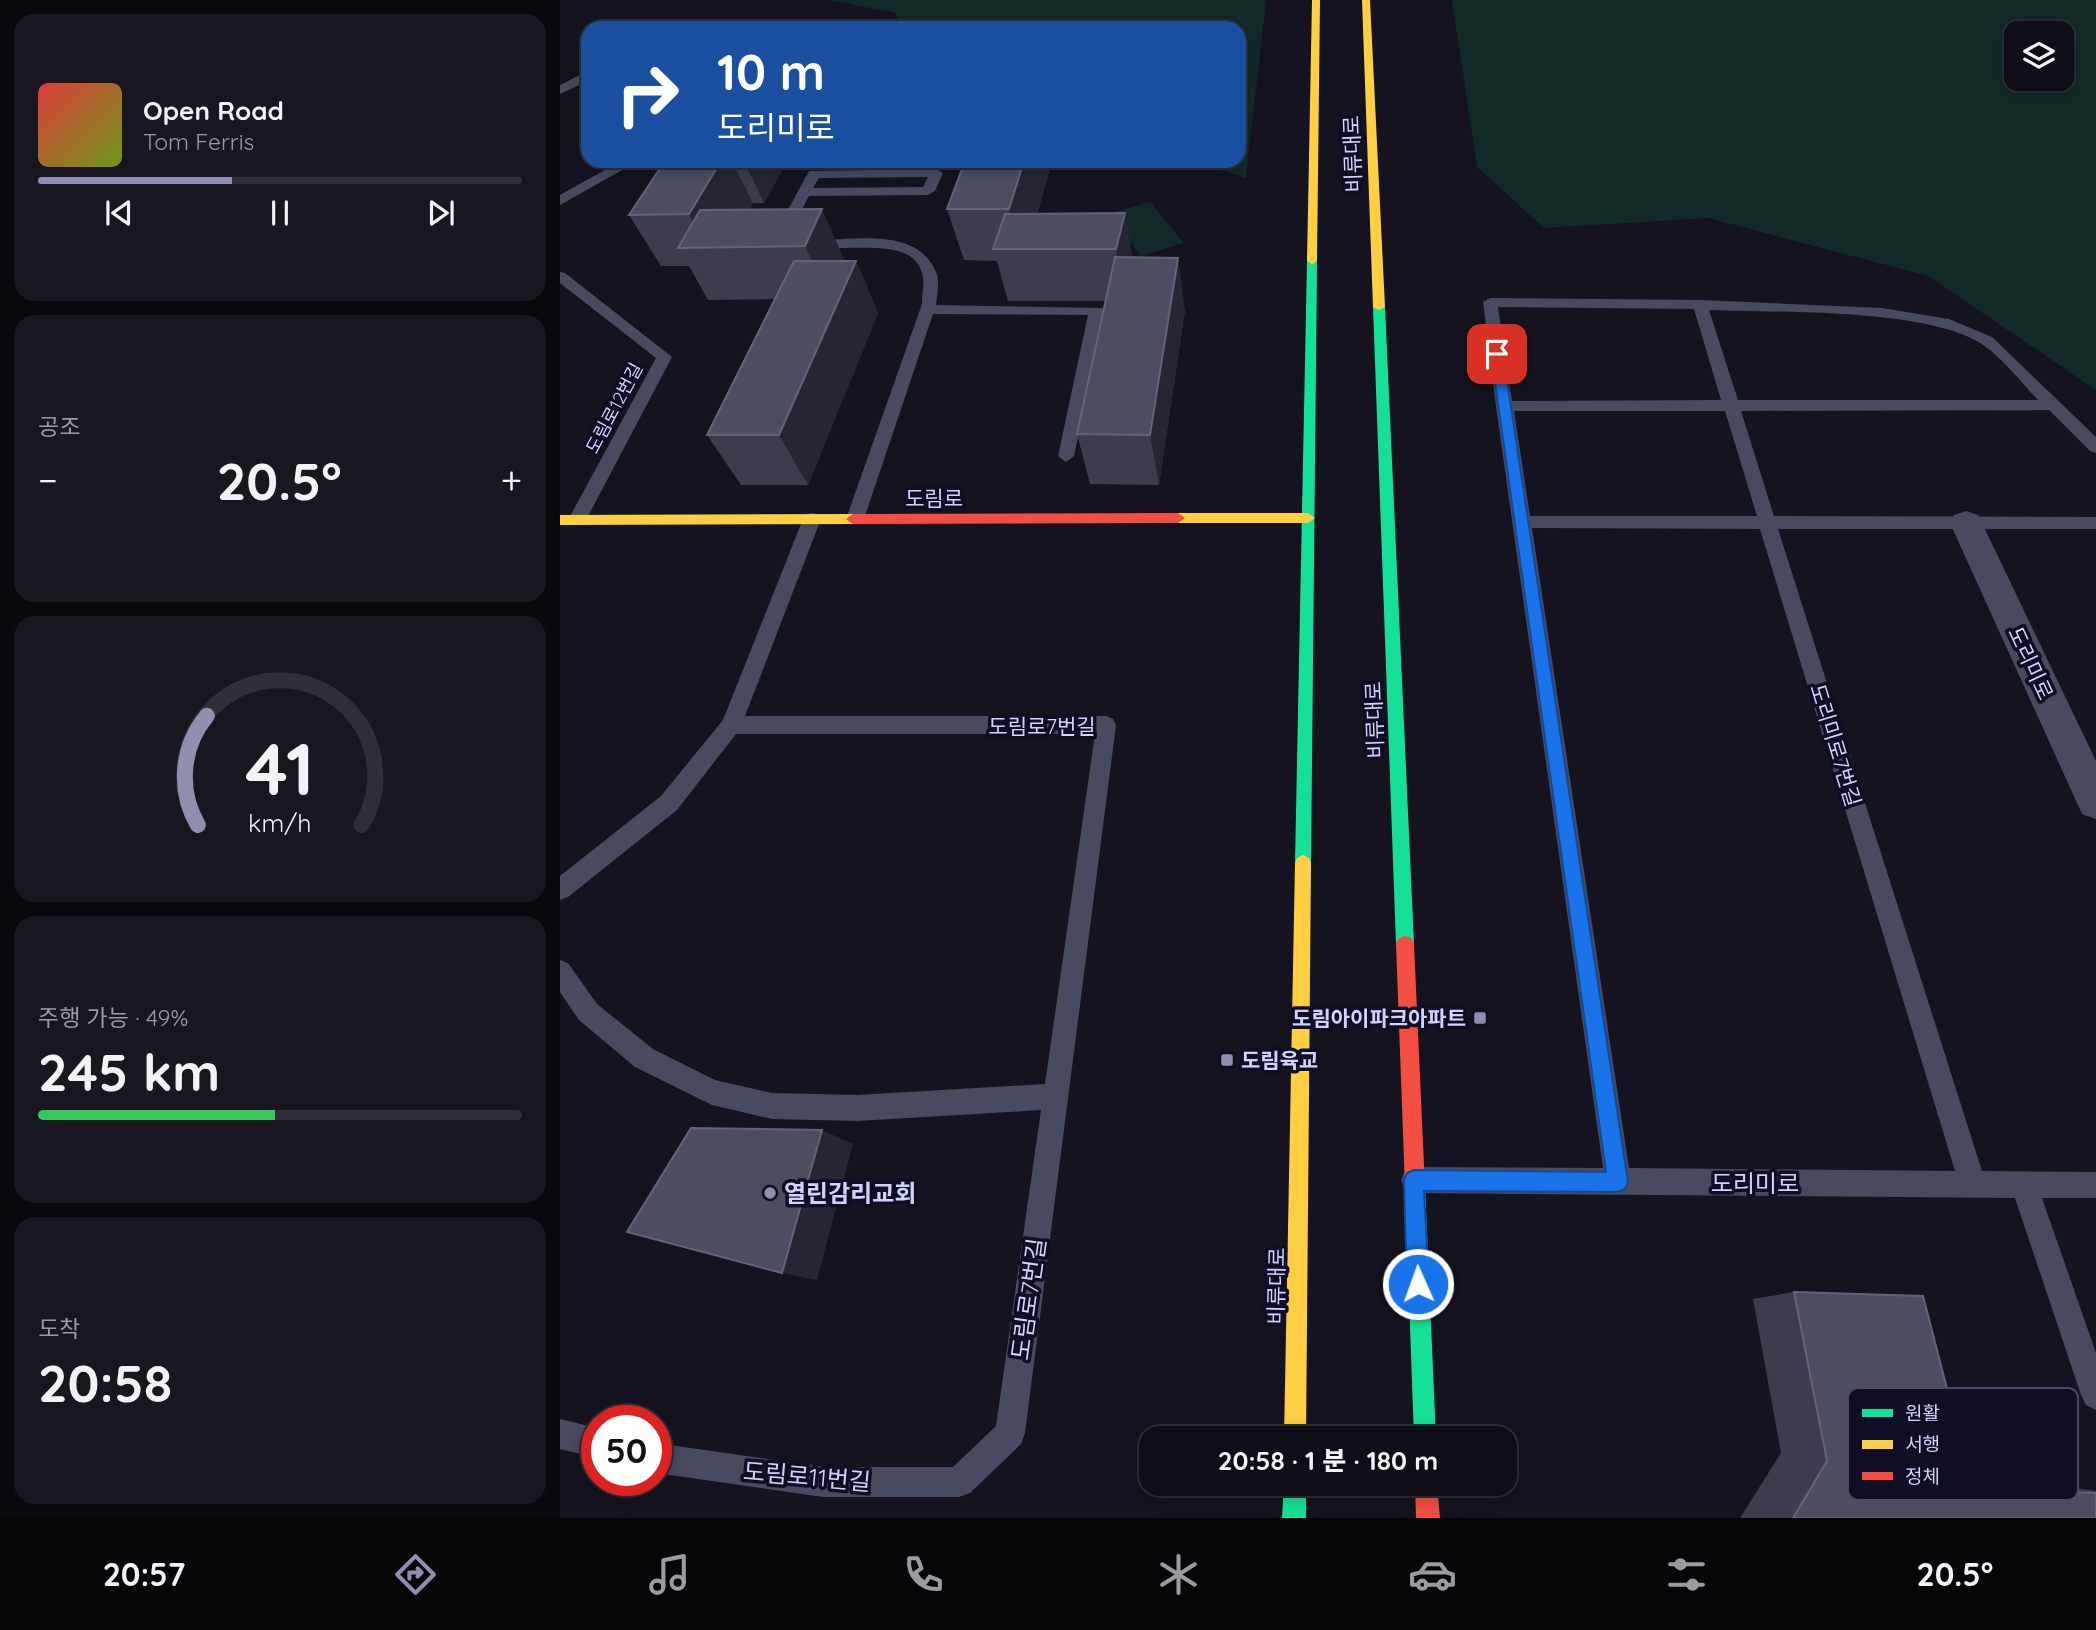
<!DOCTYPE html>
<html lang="ko">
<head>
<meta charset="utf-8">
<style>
	:root { --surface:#0f0e17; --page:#181720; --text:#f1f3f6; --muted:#9b9ca1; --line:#2f2e36; --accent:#8f90b1 }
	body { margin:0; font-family:Quicksand,"Noto Sans KR",sans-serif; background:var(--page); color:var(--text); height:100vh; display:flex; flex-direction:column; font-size:26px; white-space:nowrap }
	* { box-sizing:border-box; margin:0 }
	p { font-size:23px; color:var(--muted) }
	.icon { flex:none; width:38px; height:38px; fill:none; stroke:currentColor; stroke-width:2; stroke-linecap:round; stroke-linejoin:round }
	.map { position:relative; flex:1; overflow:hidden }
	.details { display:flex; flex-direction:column; gap:14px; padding:14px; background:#08080d; width:560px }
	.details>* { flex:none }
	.hud { position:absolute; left:21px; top:21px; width:665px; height:147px; border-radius:21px; box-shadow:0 4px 18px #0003,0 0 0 2px var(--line); background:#1a4fa0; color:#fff; overflow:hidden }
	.tools { position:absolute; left:1444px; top:21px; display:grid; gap:14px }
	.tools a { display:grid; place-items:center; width:70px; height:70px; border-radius:14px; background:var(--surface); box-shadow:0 4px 18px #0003,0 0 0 2px var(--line); font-size:35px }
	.speed { position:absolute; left:21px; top:1405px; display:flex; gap:14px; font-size:35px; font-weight:700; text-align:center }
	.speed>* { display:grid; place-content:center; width:91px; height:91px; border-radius:50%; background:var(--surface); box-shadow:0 4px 18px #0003,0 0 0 2px var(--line); line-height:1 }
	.speed .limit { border:10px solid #d22; background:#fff; color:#111 }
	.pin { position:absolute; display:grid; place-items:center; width:60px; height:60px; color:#fff; margin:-30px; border-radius:14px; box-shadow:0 4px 10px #0006 }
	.me { position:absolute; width:77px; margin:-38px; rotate:358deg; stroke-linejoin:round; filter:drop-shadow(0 0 5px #0008) }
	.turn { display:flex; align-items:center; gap:24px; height:147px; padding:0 21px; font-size:32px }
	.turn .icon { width:91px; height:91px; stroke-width:2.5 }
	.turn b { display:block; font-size:49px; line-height:60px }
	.big { font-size:52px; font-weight:800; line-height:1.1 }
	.details .tile { flex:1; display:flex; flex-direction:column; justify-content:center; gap:10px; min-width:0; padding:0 24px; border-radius:21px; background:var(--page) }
	.details .dial { align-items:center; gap:0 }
	.dial svg { height:182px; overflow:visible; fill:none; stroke:var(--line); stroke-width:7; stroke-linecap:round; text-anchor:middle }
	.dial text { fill:var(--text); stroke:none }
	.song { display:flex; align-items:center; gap:21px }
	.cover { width:84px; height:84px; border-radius:10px; background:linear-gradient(135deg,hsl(0 70% 55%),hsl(80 70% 35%)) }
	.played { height:7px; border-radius:4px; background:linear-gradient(90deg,var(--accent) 40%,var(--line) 40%) }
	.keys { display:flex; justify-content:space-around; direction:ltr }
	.heat { display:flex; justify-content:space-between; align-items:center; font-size:38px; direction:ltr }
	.charge { height:10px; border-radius:5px; background:linear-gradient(90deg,#34c759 49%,var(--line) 0) }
	.trip { position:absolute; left:579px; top:1426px; width:378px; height:70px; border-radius:21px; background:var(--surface); box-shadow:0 4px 18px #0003,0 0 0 2px var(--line); font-weight:800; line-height:70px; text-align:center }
	.tabs { display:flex; height:112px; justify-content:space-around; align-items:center; background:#060609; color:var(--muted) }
	.tabs .icon { width:49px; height:49px }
	.tabs .selected { color:var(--accent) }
	.tabs b { font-size:32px; color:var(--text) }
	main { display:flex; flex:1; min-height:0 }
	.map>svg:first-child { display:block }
	.green { fill:#112a27; fill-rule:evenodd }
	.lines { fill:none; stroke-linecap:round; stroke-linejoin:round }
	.lane { fill:#484a60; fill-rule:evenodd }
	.street { fill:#484a60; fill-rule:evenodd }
	.fast { fill:#16e098; fill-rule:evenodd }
	.slow { fill:#ffcf43; fill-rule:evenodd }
	.jam { fill:#f24e42; fill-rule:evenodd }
	.wall { fill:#3d3c4e }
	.shaded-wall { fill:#262533 }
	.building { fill:#4d4d61; stroke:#62627a; stroke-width:2 }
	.route { fill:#1a73e8; stroke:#114b97; stroke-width:2 }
	.poi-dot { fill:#8f90b1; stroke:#0f0e24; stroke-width:2.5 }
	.labels { text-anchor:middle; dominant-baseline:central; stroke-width:7; stroke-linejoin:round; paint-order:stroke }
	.far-street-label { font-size:18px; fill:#d1d3ff; stroke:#0f0e24 }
	.street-label { font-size:21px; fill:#d1d3ff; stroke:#0f0e24 }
	.poi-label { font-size:21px; font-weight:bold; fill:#d1d3ff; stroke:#0f0e24; text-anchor:end }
	.near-street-label { font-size:24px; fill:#d1d3ff; stroke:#0f0e24 }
	.near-poi-label { font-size:24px; font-weight:bold; fill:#d1d3ff; stroke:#0f0e24; text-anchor:start }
	.key { fill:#0f0e24; stroke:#494966; stroke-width:2 }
	.key-label { font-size:19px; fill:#d1d3ff }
</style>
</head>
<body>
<main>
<section class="details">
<div class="tile">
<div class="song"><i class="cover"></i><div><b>Open Road</b><p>Tom Ferris</p></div></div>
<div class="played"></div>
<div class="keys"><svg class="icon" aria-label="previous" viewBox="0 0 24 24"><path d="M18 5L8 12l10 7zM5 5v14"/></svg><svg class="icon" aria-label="pause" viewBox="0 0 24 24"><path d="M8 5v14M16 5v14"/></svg><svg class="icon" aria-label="next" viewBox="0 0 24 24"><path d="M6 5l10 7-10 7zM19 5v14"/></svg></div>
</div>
<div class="tile"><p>공조</p>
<div class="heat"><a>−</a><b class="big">20.5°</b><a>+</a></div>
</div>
<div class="tile dial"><svg viewBox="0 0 100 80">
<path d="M14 69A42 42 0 1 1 86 69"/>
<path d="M14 69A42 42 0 0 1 18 21" stroke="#8f90b1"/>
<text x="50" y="56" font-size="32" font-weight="700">41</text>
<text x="50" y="72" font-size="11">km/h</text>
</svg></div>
<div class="tile"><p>주행 가능 · 49%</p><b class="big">245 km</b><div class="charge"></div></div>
<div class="tile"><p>도착</p><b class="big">20:58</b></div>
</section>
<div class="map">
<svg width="1536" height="1518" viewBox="0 0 1536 1518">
	<rect width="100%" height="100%" fill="#14131f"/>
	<path class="green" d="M 270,0 L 706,0 L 686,178 L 635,161 L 679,161 L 679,28 L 342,28 L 335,13 Z
		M 892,0 L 1536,0 L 1536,390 L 1368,276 L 1148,218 L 984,228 L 917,167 ZM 1502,33 L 1502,79 L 1456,79 L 1456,33 Z
		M 590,202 L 624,243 L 581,256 L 548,214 Z"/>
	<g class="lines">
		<path class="lane" d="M 22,74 L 28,74 L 28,81 L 0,94 L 0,85 Z
			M 61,161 L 78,161 L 0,205 L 0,195 Z
			M 376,169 L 383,173 L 375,191 L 368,195 L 249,196 L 231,229 L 240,236 L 252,240 C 292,241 356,225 376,272 C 380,281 377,295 376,305 L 542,308 L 545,311 L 514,456 L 506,462 L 498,456 L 528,315 L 373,314 L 304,519 L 301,524 L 289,524 L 286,519 L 362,304 C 362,295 364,285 363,277 C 354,222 251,270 217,230 L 249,171 ZM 368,177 L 363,187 L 253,188 L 259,178 Z
			M 0,272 L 5,273 L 112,357 L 26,520 L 23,525 L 11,525 L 8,520 L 96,358 L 0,283 Z
			M 930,298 L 1140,300 L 1322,308 L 1389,319 L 1432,337 L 1536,437 L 1536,453 L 1530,451 L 1489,410 L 1181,411 L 1214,516 L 1536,517 L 1536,529 L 1218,529 L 1422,1171 L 1536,1172 L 1536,1198 L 1482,1198 L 1536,1353 L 1536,1410 L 1526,1405 L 1521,1395 L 1455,1198 L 854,1193 L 845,1189 L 841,1180 L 845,1171 L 854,1167 L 1043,1168 L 936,406 L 923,302 ZM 938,307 L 1134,309 L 1161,400 L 952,401 ZM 1149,310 C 1218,313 1363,308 1420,343 C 1440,355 1462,383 1478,400 L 1178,400 ZM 954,411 L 1165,411 L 1197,516 L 970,516 ZM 972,528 L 1200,529 L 1395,1171 L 1069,1168 Z
			M 252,513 L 258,514 L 261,519 L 185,716 L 546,716 L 553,719 L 556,725 L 465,1433 L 461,1444 L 410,1493 L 399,1497 L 263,1497 L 96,1473 L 96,1443 L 263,1467 L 393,1467 L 436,1426 L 481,1110 L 297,1121 L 212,1119 L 152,1105 L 75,1067 L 19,1020 L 0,992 L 0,960 L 8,963 L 37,1004 L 93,1049 L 155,1080 L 212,1093 L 297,1095 L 485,1084 L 535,734 L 176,734 L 117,810 L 8,897 L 0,900 L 0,876 L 101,796 L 163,720 L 243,519 L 246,514 Z
			M 0,1419 L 37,1428 L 37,1458 L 0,1449 Z"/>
		<path class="street" d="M 1406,511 L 1418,515 L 1422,523 L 1536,761 L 1536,819 L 1522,814 L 1390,523 L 1394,515 Z"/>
		<path class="fast" d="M 752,258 L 757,261 L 751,863 L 749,868 L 743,871 L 737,868 L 735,863 L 747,261 Z
			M 819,304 L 825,307 L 854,944 L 851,950 L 845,952 L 839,950 L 836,944 L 813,307 Z
			M 855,1177 L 862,1180 L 865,1187 L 876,1438 L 854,1438 L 845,1187 L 848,1180 Z
			M 724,1484 L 746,1484 L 746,1518 L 722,1518 Z"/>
		<path class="slow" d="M 752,0 L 760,0 L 757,261 L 752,264 L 747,261 Z
			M 802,0 L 810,0 L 825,307 L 819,310 L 813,307 Z
			M 618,513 L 748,513 L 755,518 L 748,523 L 618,523 L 611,518 Z
			M 293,514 L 300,519 L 293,524 L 0,525 L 0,515 Z
			M 743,855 L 749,858 L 751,863 L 746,1438 L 724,1438 L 735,863 L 737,858 Z"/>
		<path class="jam" d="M 618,513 L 625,518 L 618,523 L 293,524 L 286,519 L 293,514 Z
			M 845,936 L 851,938 L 854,944 L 865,1187 L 862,1194 L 855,1197 L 848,1194 L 845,1187 L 836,944 L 839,938 Z
			M 855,1484 L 877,1484 L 880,1518 L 856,1518 Z"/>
	</g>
	<path class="wall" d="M 105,161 L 227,161 L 204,203 L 193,203 L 189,210 L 284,261 L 296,261 L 318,313 L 248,485 L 181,485 L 147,435 L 215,299 L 148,300 L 129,266 L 101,266 L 69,215 Z
		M 492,161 L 477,214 L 565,213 L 572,258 L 625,310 L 599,485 L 530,484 L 517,434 L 546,301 L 448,301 L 437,261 L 404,260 L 387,209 Z
		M 1234,1292 L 1411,1480 L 1477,1482 L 1536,1491 L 1536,1518 L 1180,1518 L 1221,1453 L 1193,1299 Z"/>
	<path class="shaded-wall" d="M 161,161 L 172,161 L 193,203 L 168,247 L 147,248 L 129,214 Z
		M 184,161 L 227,161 L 204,203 Z
		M 464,161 L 492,161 L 466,249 L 460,249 L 449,209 Z
		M 262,209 L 285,261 L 269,298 L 245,246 Z
		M 565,213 L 574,265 L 566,301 L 556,249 Z
		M 618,258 L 625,310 L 599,485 L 590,435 Z
		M 296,261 L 318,313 L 248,485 L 219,435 Z
		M 262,1130 L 293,1144 L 257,1280 L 222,1273 Z"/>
	<path class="building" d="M 105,161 L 161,161 L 129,214 L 69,215 Z
		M 405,161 L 464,161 L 449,209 L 387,209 Z
		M 262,209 L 245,246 L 118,248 L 140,210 Z
		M 565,213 L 556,249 L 433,249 L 445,214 Z
		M 555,257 L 618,258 L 590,435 L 517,434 Z
		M 234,261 L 296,261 L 219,435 L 147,435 Z
		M 131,1128 L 262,1130 L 222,1273 L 67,1232 Z
		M 1234,1292 L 1363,1296 L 1413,1489 L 1536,1493 L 1536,1518 L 1233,1518 L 1267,1461 Z"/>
	<path class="route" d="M 937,350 L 943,354 L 1068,1182 L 1065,1189 L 1058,1192 L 864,1191 L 869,1284 L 866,1291 L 858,1294 L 851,1291 L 847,1284 L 844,1180 L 847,1173 L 854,1170 L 1046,1172 L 931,354 Z"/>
	<g class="poi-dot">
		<rect x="913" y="1011" width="14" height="14" rx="3.5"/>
		<rect x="660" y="1053" width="14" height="14" rx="3.5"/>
		<circle cx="210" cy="1193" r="7"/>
	</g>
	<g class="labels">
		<g class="far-street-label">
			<text transform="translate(54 408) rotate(-62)">도림로12번길</text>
		</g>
		<g class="street-label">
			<text transform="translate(792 154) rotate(-92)">비류대로</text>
			<text x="374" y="498">도림로</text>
			<text transform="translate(1471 663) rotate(65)">도리미로</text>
			<text transform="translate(814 720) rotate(-92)">비류대로</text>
			<text x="482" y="726">도림로7번길</text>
			<text transform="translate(1276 745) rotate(73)">도리미로7번길</text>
			<text transform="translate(716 1286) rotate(-89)">비류대로</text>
		</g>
		<g class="poi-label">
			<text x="906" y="1018">도림아이파크아파트</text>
			<text x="681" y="1060" text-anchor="start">도림육교</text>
		</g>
		<g class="near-street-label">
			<text x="1195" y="1183">도리미로</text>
			<text transform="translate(468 1299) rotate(-82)">도림로7번길</text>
			<text transform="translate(247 1476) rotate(5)">도림로11번길</text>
		</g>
		<g class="near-poi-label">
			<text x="224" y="1193">열린감리교회</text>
		</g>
	</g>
	<rect x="1288" y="1388" width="230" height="112" rx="10" class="key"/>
	<rect x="1302" y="1409" width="31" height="8" fill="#16e098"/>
	<rect x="1302" y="1440" width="31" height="9" fill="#ffcf43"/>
	<rect x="1302" y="1472" width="31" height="8" fill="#f24e42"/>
	<g class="key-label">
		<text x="1345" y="1420">원활</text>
		<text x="1345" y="1451">서행</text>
		<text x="1345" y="1483">정체</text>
	</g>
</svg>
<div class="tools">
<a><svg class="icon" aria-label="layers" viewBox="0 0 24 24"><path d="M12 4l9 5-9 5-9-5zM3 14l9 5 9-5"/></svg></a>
</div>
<div class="speed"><div class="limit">50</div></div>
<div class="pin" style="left:937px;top:354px;background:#d93025"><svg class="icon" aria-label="arrive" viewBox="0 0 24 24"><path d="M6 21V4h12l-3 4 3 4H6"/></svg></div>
<svg class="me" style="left:858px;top:1284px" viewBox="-20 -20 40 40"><circle r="17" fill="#1a73e8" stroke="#fff" stroke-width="3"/><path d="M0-11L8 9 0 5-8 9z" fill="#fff"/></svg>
<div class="trip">20:58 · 1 분 · 180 m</div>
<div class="hud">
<div class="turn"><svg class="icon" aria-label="right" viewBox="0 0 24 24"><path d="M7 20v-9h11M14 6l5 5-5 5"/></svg><div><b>10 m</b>도리미로</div></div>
</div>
</div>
</main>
<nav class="tabs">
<b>20:57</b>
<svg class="icon selected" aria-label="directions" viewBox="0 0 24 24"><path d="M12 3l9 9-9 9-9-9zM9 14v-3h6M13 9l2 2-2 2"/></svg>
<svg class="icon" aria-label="music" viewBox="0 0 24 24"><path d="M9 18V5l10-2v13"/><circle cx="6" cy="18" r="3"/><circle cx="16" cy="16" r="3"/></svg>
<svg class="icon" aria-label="phone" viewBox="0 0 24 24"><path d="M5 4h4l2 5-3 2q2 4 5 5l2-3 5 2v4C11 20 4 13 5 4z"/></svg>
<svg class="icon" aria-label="climate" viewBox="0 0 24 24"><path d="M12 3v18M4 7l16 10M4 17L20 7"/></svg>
<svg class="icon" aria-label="car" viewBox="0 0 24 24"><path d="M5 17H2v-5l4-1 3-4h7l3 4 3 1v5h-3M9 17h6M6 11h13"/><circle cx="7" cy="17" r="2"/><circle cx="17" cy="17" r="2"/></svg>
<svg class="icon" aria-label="filters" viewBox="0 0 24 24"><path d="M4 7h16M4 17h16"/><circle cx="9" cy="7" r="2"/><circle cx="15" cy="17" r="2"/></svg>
<b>20.5°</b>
</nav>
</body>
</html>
